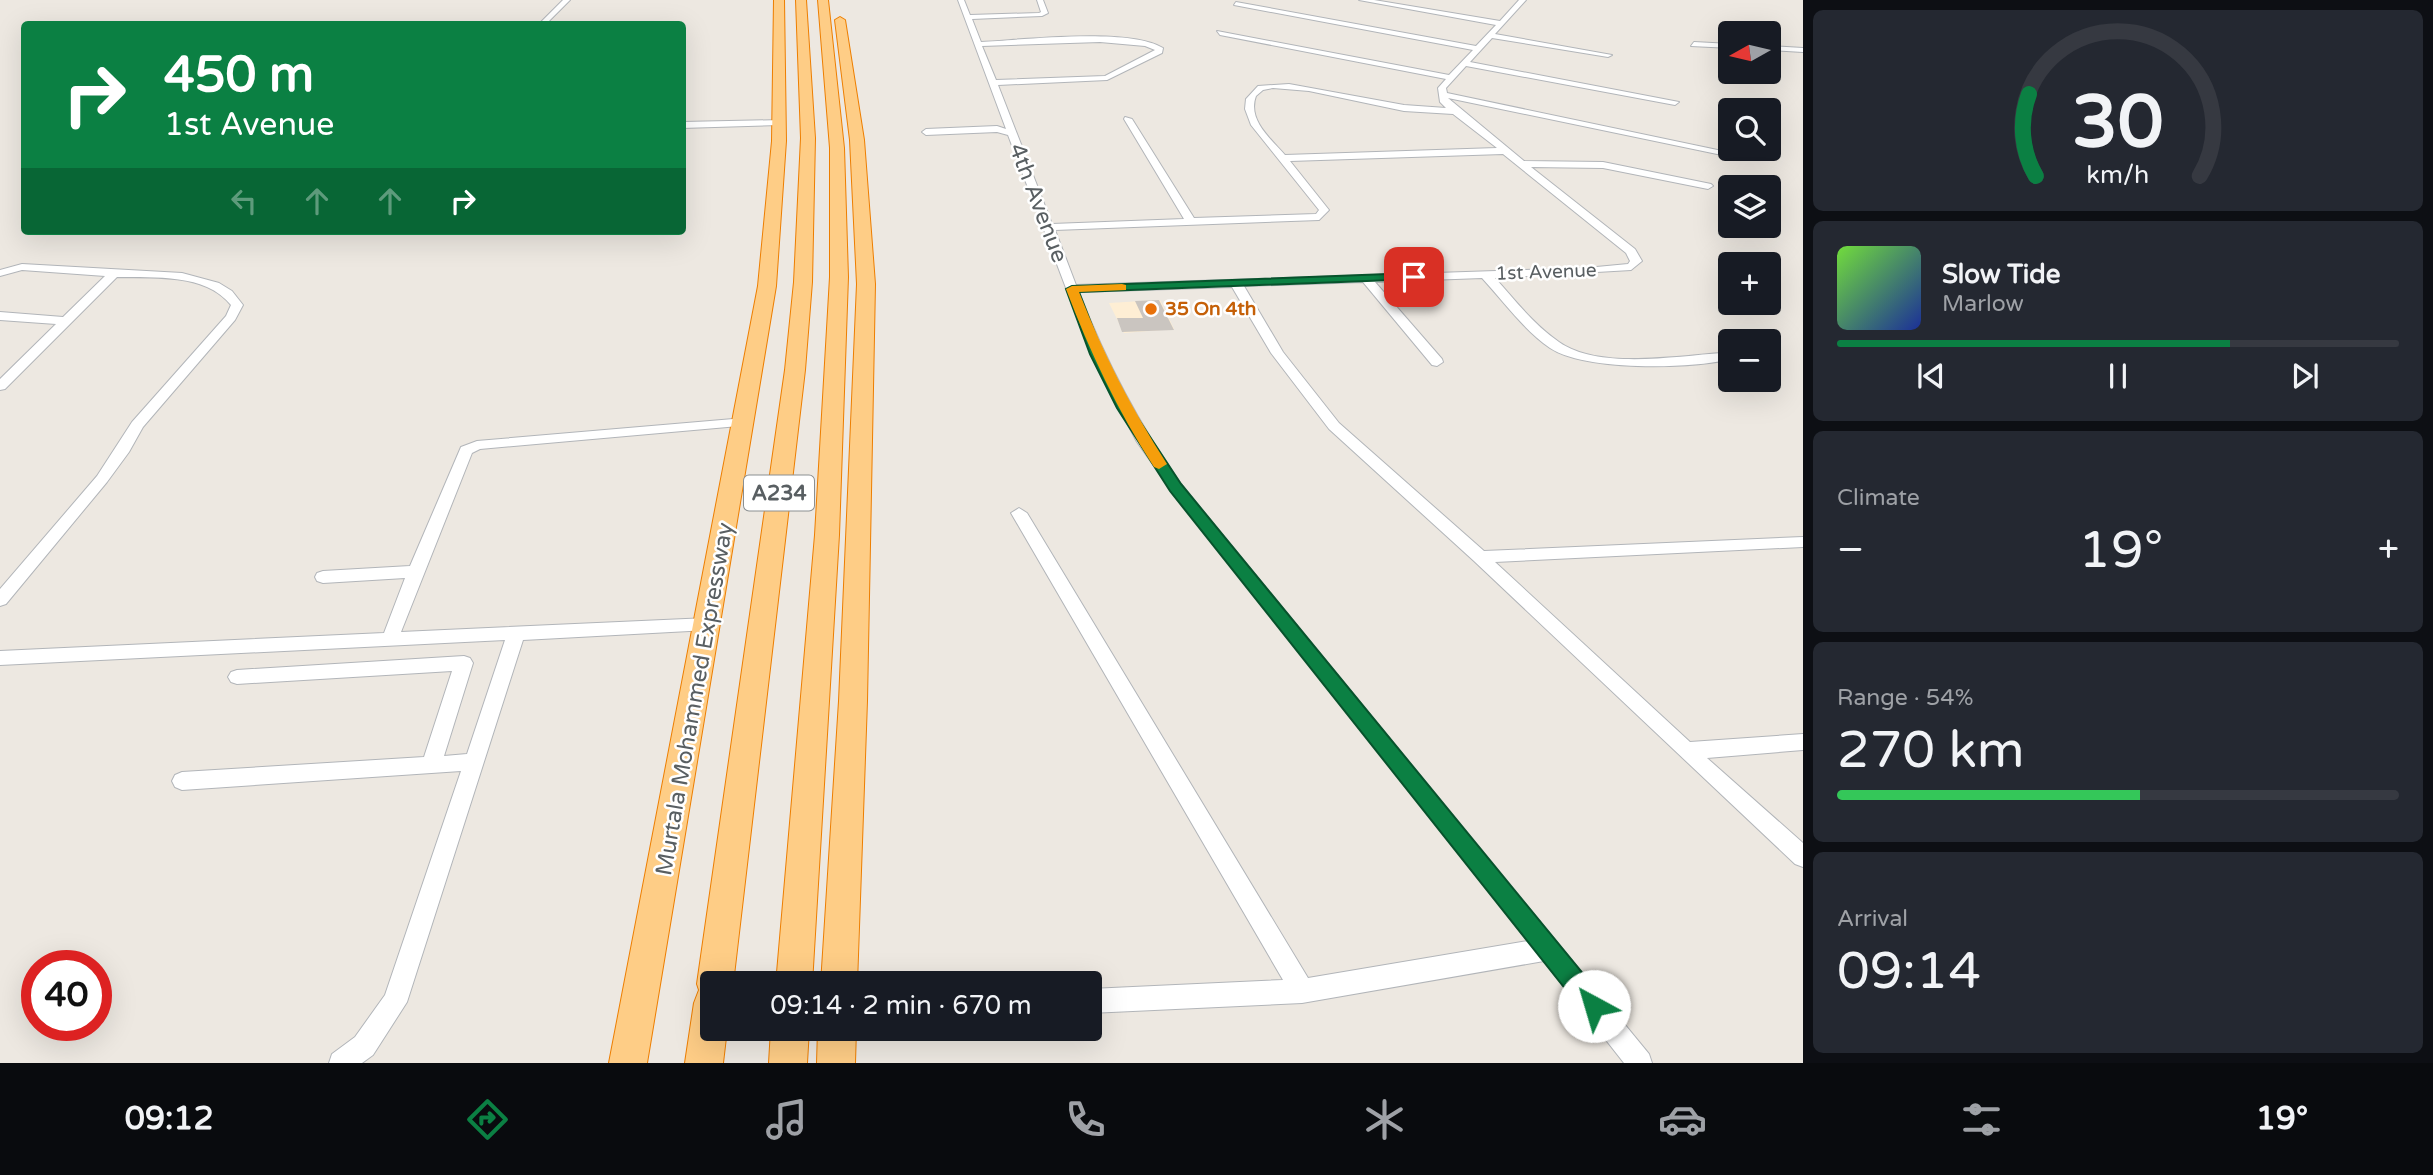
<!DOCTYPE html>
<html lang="en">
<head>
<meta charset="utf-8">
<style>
	:root { --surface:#171b24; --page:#242831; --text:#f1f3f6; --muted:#9ea1a6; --line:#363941; --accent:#0b8043 }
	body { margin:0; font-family:"Varela Round",sans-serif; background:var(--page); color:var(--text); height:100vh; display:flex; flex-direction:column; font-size:26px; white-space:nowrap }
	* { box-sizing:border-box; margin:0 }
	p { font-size:23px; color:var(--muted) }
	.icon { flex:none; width:38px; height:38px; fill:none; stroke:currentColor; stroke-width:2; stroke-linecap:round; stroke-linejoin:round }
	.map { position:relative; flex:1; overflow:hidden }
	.drawer { display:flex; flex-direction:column; gap:10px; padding:10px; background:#0d0f14; width:630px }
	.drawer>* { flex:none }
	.top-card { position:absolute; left:21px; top:21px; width:665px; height:214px; border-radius:7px; box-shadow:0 7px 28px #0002; background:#0b8043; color:#fff; overflow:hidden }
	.needle { width:46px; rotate:262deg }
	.controls { position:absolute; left:1718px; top:21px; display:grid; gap:14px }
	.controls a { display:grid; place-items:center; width:63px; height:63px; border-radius:7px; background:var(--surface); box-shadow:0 7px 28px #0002; font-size:35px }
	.speed { position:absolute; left:21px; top:950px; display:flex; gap:14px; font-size:35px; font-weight:700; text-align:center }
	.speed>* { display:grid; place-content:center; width:91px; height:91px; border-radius:50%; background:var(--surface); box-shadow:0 7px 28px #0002; line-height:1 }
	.speed .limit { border:10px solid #d22; background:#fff; color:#111 }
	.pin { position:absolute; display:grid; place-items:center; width:60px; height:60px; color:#fff; margin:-30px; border-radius:14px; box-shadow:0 4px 10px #0006 }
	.me { position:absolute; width:77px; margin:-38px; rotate:321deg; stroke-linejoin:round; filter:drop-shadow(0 0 5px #0008) }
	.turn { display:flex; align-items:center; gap:24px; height:147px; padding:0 28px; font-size:32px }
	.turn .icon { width:91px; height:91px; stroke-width:2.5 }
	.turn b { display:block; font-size:49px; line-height:60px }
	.lanes { display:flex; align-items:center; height:66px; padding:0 28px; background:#0003; justify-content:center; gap:35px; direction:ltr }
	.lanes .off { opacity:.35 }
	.big { font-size:52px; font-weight:600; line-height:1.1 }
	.drawer .card { flex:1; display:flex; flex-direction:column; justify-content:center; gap:10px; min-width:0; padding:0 24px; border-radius:10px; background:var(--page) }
	.drawer .dial { align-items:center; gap:0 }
	.dial svg { height:182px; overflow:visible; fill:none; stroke:var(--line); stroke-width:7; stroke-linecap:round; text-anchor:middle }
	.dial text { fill:var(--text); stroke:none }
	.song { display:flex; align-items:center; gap:21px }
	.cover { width:84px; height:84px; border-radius:10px; background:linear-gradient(135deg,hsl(100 70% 55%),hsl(230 70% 35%)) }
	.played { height:7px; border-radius:4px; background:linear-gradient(90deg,var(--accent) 70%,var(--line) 70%) }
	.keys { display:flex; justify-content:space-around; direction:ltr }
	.heat { display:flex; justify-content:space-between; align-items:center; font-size:38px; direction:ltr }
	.charge { height:10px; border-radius:5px; background:linear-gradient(90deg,#34c759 54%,var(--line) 0) }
	.trip { position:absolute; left:700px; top:971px; width:402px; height:70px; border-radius:7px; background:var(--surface); box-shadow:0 7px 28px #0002; font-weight:600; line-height:70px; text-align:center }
	.tab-bar { display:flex; height:112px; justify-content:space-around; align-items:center; background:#090b0e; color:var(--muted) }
	.tab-bar .icon { width:49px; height:49px }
	.tab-bar .on { color:var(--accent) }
	.tab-bar b { font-size:32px; color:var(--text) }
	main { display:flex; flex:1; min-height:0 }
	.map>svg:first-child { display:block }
	.commercial { fill:#feeed4 }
	.building { fill:#cac5c0 }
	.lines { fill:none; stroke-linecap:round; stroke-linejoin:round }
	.minor-casing { stroke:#b2b5b9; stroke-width:2 }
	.highway-casing { stroke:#ed7e00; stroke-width:2 }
	.minor { fill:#fff; fill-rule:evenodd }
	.highway { fill:#fecd86; fill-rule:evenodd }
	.route { fill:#0b8043; stroke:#07532c; stroke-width:2 }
	.slow { fill:#f59e0b }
	.food-dot { fill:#e8710a; stroke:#fff; stroke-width:2.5 }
	.labels { text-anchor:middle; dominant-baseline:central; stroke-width:5; stroke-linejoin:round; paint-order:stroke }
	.far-street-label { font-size:19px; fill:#595f62; stroke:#fff }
	.far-food-label { font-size:19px; font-weight:bold; fill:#c56008; stroke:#fff; text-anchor:start }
	.shield { fill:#fff; stroke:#8b8f91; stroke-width:2 }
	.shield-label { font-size:21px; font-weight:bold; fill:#595f62 }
	.street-label { font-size:23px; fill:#595f62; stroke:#fff }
</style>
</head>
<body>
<main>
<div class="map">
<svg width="1803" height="1063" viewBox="0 0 1803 1063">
	<rect width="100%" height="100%" fill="#ede8e1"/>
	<path class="commercial" d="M 1160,300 L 1174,329 L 1124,333 L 1109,303 Z"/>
	<path class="building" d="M 1159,300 L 1174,330 L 1122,332 L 1117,318 L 1143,318 L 1135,301 Z"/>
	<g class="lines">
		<defs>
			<path id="minor" d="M 563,0 L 570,0 L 546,24 L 539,24 Z
				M 958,0 L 964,0 L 970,15 L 1039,13 L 1041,12 L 1037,0 L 1043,0 L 1048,13 L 1042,16 L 972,19 L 981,42 C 1023,40 1129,27 1163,48 L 1162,53 L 1107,80 L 998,85 L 1052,224 L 1184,219 L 1124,119 L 1125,117 L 1132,119 L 1194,218 L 1316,214 L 1319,210 L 1251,125 L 1245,109 L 1246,99 L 1258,86 L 1289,84 L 1404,105 L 1446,108 L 1440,102 L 1438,88 L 1446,79 L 1220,35 L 1217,31 L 1449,75 L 1473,50 L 1234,5 L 1236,2 L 1476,46 L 1496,25 L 1359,0 L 1374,0 L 1500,21 L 1519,0 L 1526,0 L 1495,34 L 1612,55 L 1608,57 L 1492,38 L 1470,62 L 1679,102 L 1675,105 L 1466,66 L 1446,88 L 1447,93 L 1727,152 L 1722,155 L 1448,98 L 1524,161 L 1603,162 L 1711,184 L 1713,186 L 1708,189 L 1603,168 L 1531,167 L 1635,249 L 1642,261 L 1631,270 L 1495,278 C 1515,300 1534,325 1559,342 C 1599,370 1676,356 1722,353 L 1728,357 L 1727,360 C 1686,369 1585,371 1550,348 C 1524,330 1504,302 1482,278 L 1375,282 L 1442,359 L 1443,362 L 1437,366 L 1432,365 L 1363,282 L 1244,286 L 1283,352 L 1339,423 L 1484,551 L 1803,537 L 1803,547 L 1495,562 L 1690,742 L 1803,734 L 1803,750 L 1707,758 L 1803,843 L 1803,867 L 1795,864 L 1474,561 L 1329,429 L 1271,353 L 1232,287 L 1079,292 C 1106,362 1138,423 1181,484 L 1649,1054 L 1652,1063 L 1624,1063 L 1544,961 L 1302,1003 L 1090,1013 L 1090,989 L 1283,980 L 1011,513 L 1019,508 L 1027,513 L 1308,978 L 1528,941 L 1171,490 L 1137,442 L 1091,354 L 1008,135 L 997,132 L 926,135 L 922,132 L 926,129 L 997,126 L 1006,129 ZM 1100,42 L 1145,46 L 1155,50 L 1105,76 L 996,80 L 982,46 ZM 1273,88 L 1309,91 L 1404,111 L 1453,114 L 1497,148 L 1285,155 C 1271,139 1247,120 1256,96 L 1263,90 ZM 1503,154 L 1626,253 L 1630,261 L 1628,264 L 1586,268 L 1076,285 L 1055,230 L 1319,220 L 1329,210 L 1290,161 Z
				M 1694,42 L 1731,44 L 1731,48 L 1691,46 Z
				M 1769,46 L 1803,48 L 1803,52 L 1769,50 Z
				M 782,120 L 782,124 L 779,125 L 682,128 L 682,122 Z
				M 22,264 L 182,273 L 219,283 L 232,291 L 243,305 L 235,320 L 143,427 L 129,452 L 107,482 L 6,604 L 0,606 L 0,589 L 97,476 L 132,422 L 226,316 L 231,305 C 205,273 155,278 117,277 L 5,389 L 0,390 L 0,379 L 56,324 L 0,320 L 0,312 L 63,317 L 105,276 L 22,270 L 0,276 L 0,270 Z
				M 745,418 L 752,422 L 750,425 L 480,449 L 472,453 L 401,632 L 708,618 L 714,619 L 717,624 L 714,629 L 708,630 L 523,640 L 407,1002 L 373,1055 L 362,1063 L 329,1063 L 332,1054 L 355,1037 L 385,995 L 461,771 L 182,790 L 175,787 L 172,781 L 175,775 L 182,772 L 424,757 L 452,671 L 237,684 L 231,682 L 228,677 L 231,672 L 237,670 L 464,656 L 470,658 L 473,663 L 444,756 L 467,754 L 505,640 L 0,665 L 0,651 L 384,633 L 405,578 L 323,583 L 317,581 L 315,577 L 317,573 L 323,571 L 410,566 L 461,447 L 477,441 Z"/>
			<path id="highway" d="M 774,0 L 784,0 L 786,141 L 776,286 L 647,1063 L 609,1063 L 758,286 L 772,141 Z
				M 796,0 L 806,0 L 815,138 L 812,282 L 805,370 L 733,984 L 712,984 L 712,1029 L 727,1029 L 723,1063 L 685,1063 L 694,1003 L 699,990 L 697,984 L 785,370 L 794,282 L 801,138 Z
				M 818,0 L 828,0 L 844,148 L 848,277 L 839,535 L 812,984 L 776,984 L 815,535 L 830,277 L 830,148 Z
				M 840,17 L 845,20 L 864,140 L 875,284 L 867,701 L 857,984 L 821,984 L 839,701 L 857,284 L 850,140 L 835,20 Z
				M 771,1029 L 809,1029 L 807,1063 L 769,1063 Z
				M 818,1029 L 856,1029 L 855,1063 L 817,1063 Z"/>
		</defs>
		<use href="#minor" class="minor-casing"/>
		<use href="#highway" class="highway-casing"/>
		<use href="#minor" class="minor"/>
		<use href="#highway" class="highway"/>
	</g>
	<path class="route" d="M 1414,273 L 1419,277 L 1418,279 L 1079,292 L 1103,354 L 1131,408 L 1181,484 L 1603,998 L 1606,1006 L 1603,1015 L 1594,1018 L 1586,1015 L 1170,491 L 1117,408 L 1090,354 L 1066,289 L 1072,286 Z"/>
	<path class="slow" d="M 1122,284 L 1126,285 L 1126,290 L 1079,292 C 1103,353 1131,408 1167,464 L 1159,469 L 1154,467 C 1117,410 1090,352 1066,289 L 1072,286 Z"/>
	<circle class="food-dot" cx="1151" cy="309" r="7"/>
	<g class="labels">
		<g class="far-street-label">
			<text transform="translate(1546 272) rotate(-2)">1st Avenue</text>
		</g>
		<g class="far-food-label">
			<text x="1165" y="309">35 On 4th</text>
		</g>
		<rect class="shield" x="744" y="475.5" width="70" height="35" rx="5"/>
		<g class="shield-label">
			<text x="779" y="493">A234</text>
		</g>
		<g class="street-label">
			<text transform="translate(1038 203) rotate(69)">4th Avenue</text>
			<text transform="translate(695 699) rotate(-80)">Murtala Mohammed Expressway</text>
		</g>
	</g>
</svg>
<div class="controls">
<a><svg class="needle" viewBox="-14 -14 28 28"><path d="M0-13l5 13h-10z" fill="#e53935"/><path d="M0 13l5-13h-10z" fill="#9ea1a6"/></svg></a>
<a><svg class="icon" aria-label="search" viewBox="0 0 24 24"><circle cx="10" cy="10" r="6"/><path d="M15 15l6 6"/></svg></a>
<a><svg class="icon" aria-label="layers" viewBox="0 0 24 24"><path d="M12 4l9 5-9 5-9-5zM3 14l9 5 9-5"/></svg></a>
<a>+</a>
<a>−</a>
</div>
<div class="speed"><div class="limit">40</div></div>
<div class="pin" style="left:1414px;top:277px;background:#d93025"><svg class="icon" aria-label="arrive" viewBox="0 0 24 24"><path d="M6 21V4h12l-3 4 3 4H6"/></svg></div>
<svg class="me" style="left:1594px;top:1006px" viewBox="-20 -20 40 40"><circle r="19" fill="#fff"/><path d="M0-13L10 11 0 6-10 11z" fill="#0b8043"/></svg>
<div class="trip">09:14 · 2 min · 670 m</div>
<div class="top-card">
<div class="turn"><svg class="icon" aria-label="right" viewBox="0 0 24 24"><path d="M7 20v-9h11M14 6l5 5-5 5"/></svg><div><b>450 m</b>1st Avenue</div></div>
<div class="lanes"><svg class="icon off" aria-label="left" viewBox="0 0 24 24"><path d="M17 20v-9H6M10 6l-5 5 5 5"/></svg><svg class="icon off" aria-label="ahead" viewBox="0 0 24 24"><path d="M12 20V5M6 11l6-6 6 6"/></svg><svg class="icon off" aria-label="ahead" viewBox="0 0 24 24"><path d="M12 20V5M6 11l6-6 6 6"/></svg><svg class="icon" aria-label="right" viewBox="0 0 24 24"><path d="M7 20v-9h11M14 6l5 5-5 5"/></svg></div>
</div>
</div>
<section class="drawer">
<div class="card dial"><svg viewBox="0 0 100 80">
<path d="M14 69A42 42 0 1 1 86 69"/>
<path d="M14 69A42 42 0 0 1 11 33" stroke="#0b8043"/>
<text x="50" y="56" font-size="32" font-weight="700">30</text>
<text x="50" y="72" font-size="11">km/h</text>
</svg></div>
<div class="card">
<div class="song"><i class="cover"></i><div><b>Slow Tide</b><p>Marlow</p></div></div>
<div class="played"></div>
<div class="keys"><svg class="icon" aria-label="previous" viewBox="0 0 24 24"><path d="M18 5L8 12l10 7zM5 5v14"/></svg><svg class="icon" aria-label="pause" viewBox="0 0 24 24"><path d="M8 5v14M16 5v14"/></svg><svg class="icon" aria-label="next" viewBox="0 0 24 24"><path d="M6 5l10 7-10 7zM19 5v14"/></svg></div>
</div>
<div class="card"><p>Climate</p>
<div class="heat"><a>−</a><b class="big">19°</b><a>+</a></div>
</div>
<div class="card"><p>Range · 54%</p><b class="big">270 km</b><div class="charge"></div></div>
<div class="card"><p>Arrival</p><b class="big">09:14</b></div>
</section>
</main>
<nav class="tab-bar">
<b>09:12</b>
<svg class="icon on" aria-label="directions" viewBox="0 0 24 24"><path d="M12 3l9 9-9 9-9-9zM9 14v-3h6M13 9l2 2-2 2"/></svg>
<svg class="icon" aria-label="music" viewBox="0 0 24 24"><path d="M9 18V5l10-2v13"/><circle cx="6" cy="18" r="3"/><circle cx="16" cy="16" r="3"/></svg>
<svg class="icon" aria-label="phone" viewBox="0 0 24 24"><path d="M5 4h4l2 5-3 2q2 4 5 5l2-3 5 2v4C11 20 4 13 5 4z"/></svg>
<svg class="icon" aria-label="climate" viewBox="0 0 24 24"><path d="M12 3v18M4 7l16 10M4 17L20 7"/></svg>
<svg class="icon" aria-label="car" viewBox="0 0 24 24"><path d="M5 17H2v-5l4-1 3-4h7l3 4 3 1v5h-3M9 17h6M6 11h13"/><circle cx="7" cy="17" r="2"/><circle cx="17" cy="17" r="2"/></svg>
<svg class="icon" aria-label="filters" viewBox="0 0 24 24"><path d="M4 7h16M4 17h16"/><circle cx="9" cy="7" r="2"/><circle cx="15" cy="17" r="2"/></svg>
<b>19°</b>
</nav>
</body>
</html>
